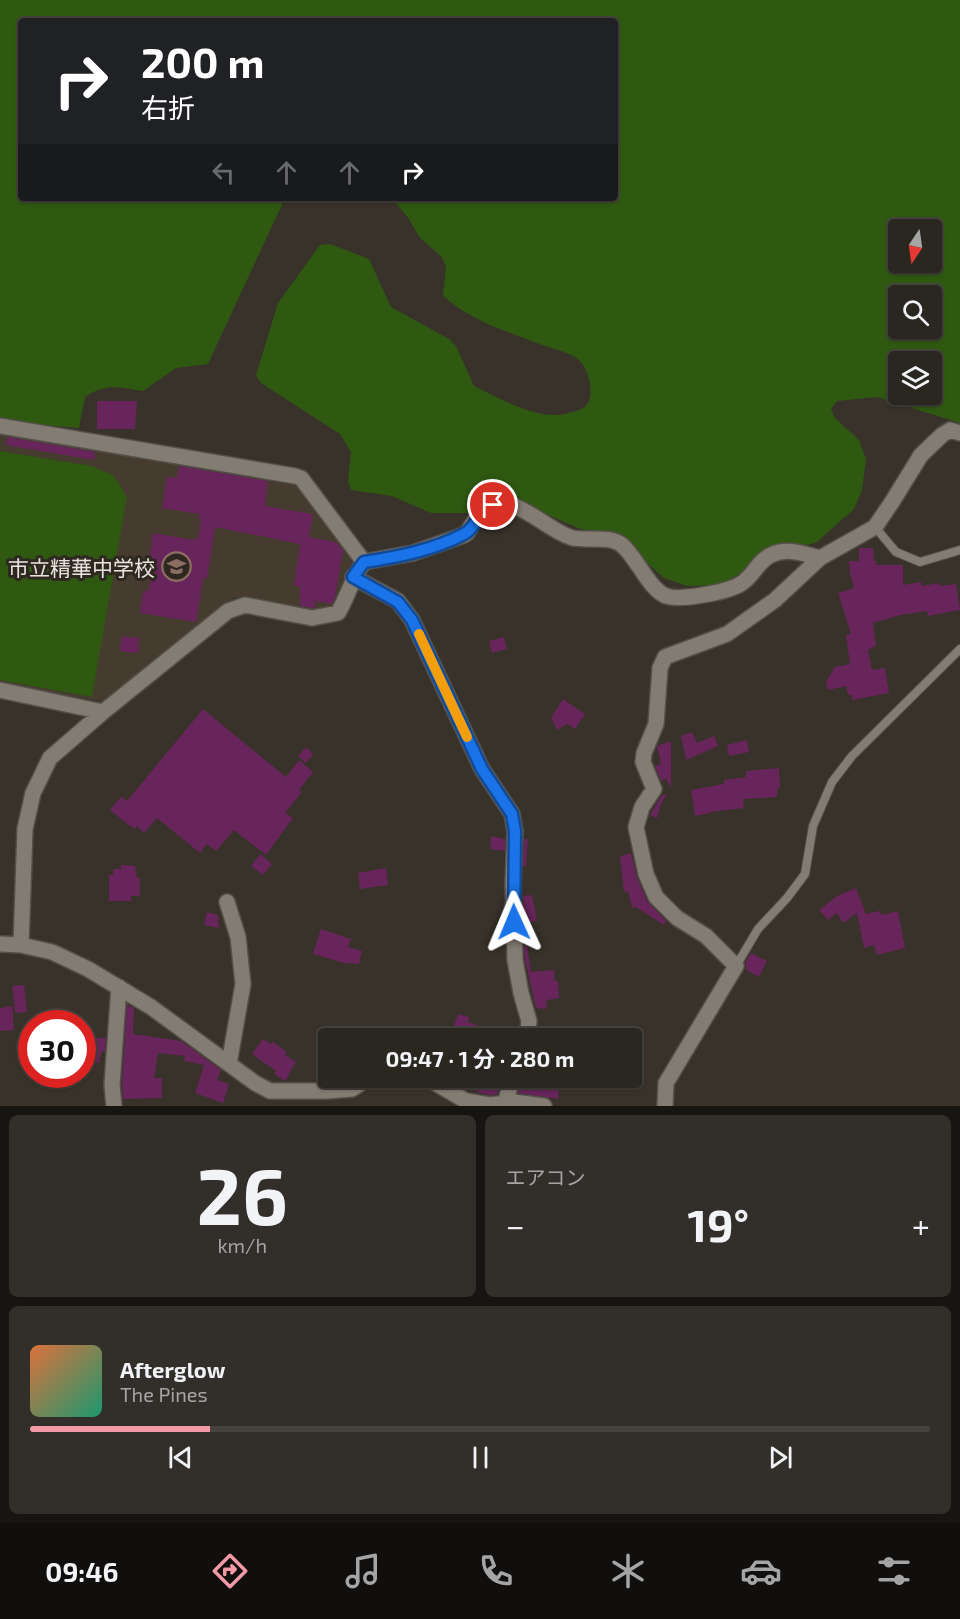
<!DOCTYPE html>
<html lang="ja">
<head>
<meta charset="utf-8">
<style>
	:root { --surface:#2a2620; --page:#322e29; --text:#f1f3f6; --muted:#a5a5a5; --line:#46433e; --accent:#f49aa6 }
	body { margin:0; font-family:"Exo 2","Noto Sans JP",sans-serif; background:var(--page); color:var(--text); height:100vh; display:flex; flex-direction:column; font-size:22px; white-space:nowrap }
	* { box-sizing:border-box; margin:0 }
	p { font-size:20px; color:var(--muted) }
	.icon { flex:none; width:33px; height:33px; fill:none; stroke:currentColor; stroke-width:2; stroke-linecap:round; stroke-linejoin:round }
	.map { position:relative; height:1106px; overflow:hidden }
	.side { display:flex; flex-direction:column; gap:9px; padding:9px; background:#171512; flex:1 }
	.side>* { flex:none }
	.hud { position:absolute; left:18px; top:18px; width:600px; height:183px; border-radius:6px; box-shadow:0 2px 4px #0004,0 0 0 2px var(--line); background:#202124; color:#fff; overflow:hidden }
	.needle { width:39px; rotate:193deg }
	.controls { position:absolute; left:888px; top:219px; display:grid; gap:12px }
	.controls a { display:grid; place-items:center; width:54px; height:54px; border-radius:6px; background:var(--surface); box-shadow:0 2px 4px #0004,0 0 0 2px var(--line); font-size:30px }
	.speed { position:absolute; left:18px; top:1010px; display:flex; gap:12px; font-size:30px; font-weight:700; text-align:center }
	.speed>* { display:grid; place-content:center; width:78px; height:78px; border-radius:50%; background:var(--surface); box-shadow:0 2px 4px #0004,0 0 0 2px var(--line); line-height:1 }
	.speed .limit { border:9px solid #d22; background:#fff; color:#111 }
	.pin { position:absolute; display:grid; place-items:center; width:51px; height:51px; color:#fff; margin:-26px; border:3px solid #fff; border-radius:50%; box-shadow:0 2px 6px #0007 }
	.me { position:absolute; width:66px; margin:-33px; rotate:359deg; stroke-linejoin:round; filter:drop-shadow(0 0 4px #0008) }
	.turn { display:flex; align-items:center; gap:21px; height:126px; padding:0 24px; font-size:27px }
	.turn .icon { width:78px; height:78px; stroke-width:2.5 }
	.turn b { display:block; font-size:42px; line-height:51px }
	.lanes { display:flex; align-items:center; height:57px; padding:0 24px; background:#0003; justify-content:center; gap:30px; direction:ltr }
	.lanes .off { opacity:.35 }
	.big { font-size:45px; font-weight:700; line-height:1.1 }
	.side .tile { flex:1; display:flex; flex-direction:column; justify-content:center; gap:9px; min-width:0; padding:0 21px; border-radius:9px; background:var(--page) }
	.side .dial { align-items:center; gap:0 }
	.dial b { font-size:78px; line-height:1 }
	.song { display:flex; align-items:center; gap:18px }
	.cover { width:72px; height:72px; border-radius:9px; background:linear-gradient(135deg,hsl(20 70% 55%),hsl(160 70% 35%)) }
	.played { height:6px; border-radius:3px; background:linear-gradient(90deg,var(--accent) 20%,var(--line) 20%) }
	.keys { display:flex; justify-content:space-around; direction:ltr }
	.heat { display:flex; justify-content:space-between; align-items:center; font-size:33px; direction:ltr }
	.side .tiles { flex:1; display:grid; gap:9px; grid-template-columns:1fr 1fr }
	.tile:last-child { grid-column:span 2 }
	.trip { position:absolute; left:318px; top:1028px; width:324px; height:60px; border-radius:6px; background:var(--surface); box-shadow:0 2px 4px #0004,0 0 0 2px var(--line); font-weight:700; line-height:60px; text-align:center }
	.tab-bar { display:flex; height:96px; justify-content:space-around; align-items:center; background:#110f0d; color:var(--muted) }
	.tab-bar .icon { width:42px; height:42px }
	.tab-bar .on { color:var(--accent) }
	.tab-bar b { font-size:27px; color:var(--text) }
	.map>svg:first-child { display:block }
	.built { fill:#453b2e }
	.green { fill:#2f5911; fill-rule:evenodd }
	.building { fill:#68255b }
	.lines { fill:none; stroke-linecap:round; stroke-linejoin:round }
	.lane-casing { stroke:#544f48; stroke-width:10 }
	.street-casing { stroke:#544f48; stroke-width:18 }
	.lane { stroke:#837c73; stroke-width:8 }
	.street { stroke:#837c73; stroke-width:15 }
	.route-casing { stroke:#114b97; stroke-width:15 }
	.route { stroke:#1a73e8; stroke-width:10 }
	.slow { stroke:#f59e0b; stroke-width:10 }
	.labels { text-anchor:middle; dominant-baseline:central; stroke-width:6; stroke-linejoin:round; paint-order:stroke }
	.poi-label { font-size:21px; fill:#e8e5df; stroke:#2e2821; text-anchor:end }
</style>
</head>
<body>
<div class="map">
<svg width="960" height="1106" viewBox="0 0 960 1106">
	<rect width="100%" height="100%" fill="#38322a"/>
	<path class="built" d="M 0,429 L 297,483 L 355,561 L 335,609 L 319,612 L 234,597 L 106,702 L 0,684 Z"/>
	<path class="green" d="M 0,0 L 960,0 L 960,423 L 877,397 L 837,401 L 831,409 L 835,418 L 859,440 L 866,459 L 862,490 L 854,509 L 817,542 L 768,557 L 720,585 L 687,586 L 664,578 L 624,542 L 575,527 L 525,504 L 485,504 L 468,513 L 431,513 L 392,496 L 351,490 L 348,481 L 351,452 L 340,434 L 261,383 L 256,375 L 278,303 L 320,245 L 330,244 L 369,259 L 391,307 L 449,339 L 456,346 L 474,386 C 499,398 537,420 565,414 C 572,412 580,411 586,406 C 596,394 588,364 575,357 C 566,352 555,349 545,346 C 508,332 473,322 443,296 L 446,267 L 442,257 L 420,238 L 409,219 L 392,198 L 615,198 L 615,21 L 21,21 L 21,198 L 285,198 L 208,364 L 176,368 L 143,391 C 120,387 105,383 85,397 L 79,428 L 0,421 ZM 898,230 L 932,230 L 932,262 L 898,262 ZM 898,296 L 932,296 L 932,328 L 898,328 ZM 898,362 L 932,362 L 932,394 L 898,394 Z
		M 0,451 L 92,466 L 114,476 L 127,497 L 92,697 L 0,680 Z"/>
	<path class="building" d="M 97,401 L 137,401 L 135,429 L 97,429 Z
		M 7,437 L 95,452 L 94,460 L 6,445 Z
		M 179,466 L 268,481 L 265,506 L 313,514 L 309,537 L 336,542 L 343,550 L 335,598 L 332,604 L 315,601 L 315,608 L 300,606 L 300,586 L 294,586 L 300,544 L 215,527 L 207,579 L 203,578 L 196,622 L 140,613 L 143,591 L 148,591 L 152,570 L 148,569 L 153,533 L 194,540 L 195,538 L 198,539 L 201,519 L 198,518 L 199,514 L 162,508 L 167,477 L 177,478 Z
		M 859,548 L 873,548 L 874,561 L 876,561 L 876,565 L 903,565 L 903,585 L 921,582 L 922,586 L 939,583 L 940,586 L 956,584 L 960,610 L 928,616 L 927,611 L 900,615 L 873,623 L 876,646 L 868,650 L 872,670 L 885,668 L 889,693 L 852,700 L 852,695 L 848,695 L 846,686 L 828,690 L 826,682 L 835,667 L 850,664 L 846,635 L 851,634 L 838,593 L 854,588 L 850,573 L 849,561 L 859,561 Z
		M 122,636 L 139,638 L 138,653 L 120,651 Z
		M 504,637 L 507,649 L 492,653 L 489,641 Z
		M 563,699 L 585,714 L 575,729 L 567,724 L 557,730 L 551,718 Z
		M 203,709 L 286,777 L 299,760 L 313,772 L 299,790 L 302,792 L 285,813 L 293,818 L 266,855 L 234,830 L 216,851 L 207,844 L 200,853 L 157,818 L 144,833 L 137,826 L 135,829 L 130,826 L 110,810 L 120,798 L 122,797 L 127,801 Z
		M 692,732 L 697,743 L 714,736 L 718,746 L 686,760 L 681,736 Z
		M 747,740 L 749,752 L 729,756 L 727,745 Z
		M 671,741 L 671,787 L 670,787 L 666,778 L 661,781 L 655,766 L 661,764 L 657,746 Z
		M 306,747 L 313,754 L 306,763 L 298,756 Z
		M 779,768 L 780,788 L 777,789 L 777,797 L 743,799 L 744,808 L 710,812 L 710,813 L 695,816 L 691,790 L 724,784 L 724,780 L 746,777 L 746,771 Z
		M 667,794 L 661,804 L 657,818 L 650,815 L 662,795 Z
		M 491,836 L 505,839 L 505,851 L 490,849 Z
		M 524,839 L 528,839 L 526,866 L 523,866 Z
		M 631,853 L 637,878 L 647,901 L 666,921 L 664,925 L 636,907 L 632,908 L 628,891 L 624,892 L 620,858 L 621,856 Z
		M 260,854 L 272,864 L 263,875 L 251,866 Z
		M 121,865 L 135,866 L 137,878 L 140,878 L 140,896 L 131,896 L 131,901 L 109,901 L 109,875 L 113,875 L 113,869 L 121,869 Z
		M 386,868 L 388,885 L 360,889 L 358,873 Z
		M 856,888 L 866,914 L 880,911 L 881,915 L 898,911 L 905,948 L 877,955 L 874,945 L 864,948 L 857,913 L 843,923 L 837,913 L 828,920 L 819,910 L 837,896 Z
		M 532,895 L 537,921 L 524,923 L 523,896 Z
		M 207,912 L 218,915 L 219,928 L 204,925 Z
		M 321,929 L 351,939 L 348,947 L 362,951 L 359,964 L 344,963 L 313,954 Z
		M 527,946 L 531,972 L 554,970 L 555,981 L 558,981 L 559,998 L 547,1000 L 546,1009 L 536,1008 L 525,959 L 524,947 Z
		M 751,953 L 767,961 L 759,977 L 746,970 L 747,968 L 745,963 Z
		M 24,985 L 27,1012 L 15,1013 L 12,986 Z
		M 127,1005 L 134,1008 L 133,1034 L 181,1041 L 221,1070 L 217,1080 L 229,1084 L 223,1103 L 195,1093 L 204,1065 L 184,1061 L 185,1056 L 158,1053 L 154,1078 L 162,1078 L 162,1098 L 123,1099 L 122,1082 Z
		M 12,1006 L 14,1030 L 0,1031 L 0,1008 Z
		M 458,1014 L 469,1017 L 468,1022 L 487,1029 L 483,1038 L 450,1038 Z
		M 89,1038 L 106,1038 L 105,1051 L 102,1051 L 99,1063 L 82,1062 L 82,1039 Z
		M 263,1039 L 271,1044 L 273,1042 L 287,1052 L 285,1055 L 296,1062 L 285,1081 L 274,1074 L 276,1071 L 252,1054 Z
		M 452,1077 L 503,1077 L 497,1094 L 492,1095 L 480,1093 Z
		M 538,1077 L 560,1077 L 558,1099 L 518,1093 L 521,1084 L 537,1084 Z"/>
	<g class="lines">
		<defs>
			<path id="lane" d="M 875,527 L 896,552 L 920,562 L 960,550
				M 736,966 L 758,929 L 787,898 L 805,874 L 813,826 L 832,782 L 852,756 L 960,649"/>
			<path id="street" d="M 0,426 L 295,476 L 301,478 L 364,562
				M 353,577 L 398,601 L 412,620 L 482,769 L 512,814 L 515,831 L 513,885 L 515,960 L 521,993 L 529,1021 L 527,1038
				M 0,690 L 103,712
				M 227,902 L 238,937 L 243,984 L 229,1064
				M 0,944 L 21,945 L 52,952 L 88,969 L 151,1007 L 255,1083 L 270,1091 L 327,1091 L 352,1089 L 370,1077
				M 21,945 L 25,829 L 33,793 L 50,758 L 103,712 L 228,611 L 245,605 L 312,618 L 338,613 C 348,596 352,578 364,562 L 413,553 L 464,535 L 467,533 C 472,526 476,516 483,510 C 509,486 547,532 573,538 C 588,541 609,535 622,545 C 637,558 649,589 666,596 C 680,601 729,592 742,583 C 753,576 759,560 771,555 C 787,547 804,554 820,558
				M 425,1077 L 466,1101 L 490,1105 L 514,1102 L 544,1106
				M 505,1103 L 513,1077
				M 114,1106 L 112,1085 L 119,987
				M 665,1106 L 666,1083 L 736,966 L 706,936 L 677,918 L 656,897 L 646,874 L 636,827 L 642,807 L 654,789 L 643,762 L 644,753 L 656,724 L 660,668 L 665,657 L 727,634 L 775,600 L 820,558 L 875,527 L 892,502 L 921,455 L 942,435 L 950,430 L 960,433"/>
		</defs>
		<use href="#lane" class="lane-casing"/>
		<use href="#street" class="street-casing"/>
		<use href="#lane" class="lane"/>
		<use href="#street" class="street"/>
	</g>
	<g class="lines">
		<defs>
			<path id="route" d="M 493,505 C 477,513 475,529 464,534 C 433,550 398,557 364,562 L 353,577 L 398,602 L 412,620 L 482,769 L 512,814 L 515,831 L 514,922"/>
		</defs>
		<use href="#route" class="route-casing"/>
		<use href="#route" class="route"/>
		<path class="slow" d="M 419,634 L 467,737"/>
	</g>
	<defs>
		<symbol id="school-ring" viewBox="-11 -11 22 22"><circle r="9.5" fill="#2e2821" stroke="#8d6e63" stroke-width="1.5"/><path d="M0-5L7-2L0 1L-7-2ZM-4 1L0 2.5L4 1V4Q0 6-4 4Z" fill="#8d6e63"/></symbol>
	</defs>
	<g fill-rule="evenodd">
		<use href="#school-ring" x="160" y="550" width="33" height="33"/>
	</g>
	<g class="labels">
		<g class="poi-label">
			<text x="155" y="567">市立精華中学校</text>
		</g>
	</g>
</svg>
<div class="controls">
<a><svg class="needle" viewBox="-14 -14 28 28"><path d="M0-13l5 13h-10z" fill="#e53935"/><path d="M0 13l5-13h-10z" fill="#a5a5a5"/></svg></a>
<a><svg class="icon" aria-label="search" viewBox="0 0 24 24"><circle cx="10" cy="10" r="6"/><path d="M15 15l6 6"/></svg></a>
<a><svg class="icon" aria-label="layers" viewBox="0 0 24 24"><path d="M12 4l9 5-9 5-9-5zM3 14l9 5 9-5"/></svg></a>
</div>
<div class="speed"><div class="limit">30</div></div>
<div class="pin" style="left:493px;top:505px;background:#d93025"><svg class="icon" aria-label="arrive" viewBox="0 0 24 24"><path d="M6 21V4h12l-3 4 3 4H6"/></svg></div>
<svg class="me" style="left:514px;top:922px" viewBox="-20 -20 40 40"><path d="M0-17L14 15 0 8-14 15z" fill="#1a73e8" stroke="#fff" stroke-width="4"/></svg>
<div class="trip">09:47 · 1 分 · 280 m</div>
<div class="hud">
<div class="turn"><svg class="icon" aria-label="right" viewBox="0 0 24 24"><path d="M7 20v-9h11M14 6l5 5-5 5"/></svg><div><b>200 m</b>右折</div></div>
<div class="lanes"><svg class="icon off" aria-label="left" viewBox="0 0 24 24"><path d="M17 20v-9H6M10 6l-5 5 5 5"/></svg><svg class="icon off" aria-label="ahead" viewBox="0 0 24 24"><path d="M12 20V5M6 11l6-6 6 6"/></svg><svg class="icon off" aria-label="ahead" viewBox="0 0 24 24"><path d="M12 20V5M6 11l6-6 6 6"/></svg><svg class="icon" aria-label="right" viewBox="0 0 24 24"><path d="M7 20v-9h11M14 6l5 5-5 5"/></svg></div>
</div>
</div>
<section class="side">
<div class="tiles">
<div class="tile dial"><b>26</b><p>km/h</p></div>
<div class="tile"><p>エアコン</p>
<div class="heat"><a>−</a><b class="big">19°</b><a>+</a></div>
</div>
<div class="tile">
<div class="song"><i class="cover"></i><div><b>Afterglow</b><p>The Pines</p></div></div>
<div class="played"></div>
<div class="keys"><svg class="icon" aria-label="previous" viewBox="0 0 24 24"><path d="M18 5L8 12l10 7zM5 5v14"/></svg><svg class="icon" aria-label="pause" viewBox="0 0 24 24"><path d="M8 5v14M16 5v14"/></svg><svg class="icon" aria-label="next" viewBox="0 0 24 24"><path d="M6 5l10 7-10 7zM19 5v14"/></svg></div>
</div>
</div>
</section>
<nav class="tab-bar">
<b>09:46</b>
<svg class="icon on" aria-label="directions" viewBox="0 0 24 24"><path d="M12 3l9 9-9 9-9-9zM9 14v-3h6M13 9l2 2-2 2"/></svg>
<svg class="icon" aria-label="music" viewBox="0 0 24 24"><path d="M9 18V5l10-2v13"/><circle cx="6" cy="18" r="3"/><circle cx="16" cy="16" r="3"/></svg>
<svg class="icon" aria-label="phone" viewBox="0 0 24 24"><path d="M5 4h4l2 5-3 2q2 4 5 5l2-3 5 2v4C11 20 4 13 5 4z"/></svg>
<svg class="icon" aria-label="climate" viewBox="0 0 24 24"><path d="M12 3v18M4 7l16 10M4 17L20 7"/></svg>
<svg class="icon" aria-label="car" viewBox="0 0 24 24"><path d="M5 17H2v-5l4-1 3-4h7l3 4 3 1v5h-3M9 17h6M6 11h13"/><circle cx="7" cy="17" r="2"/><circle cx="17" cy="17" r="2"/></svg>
<svg class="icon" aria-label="filters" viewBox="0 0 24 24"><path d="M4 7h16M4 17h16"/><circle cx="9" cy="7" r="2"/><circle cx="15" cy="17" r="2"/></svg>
</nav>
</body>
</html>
